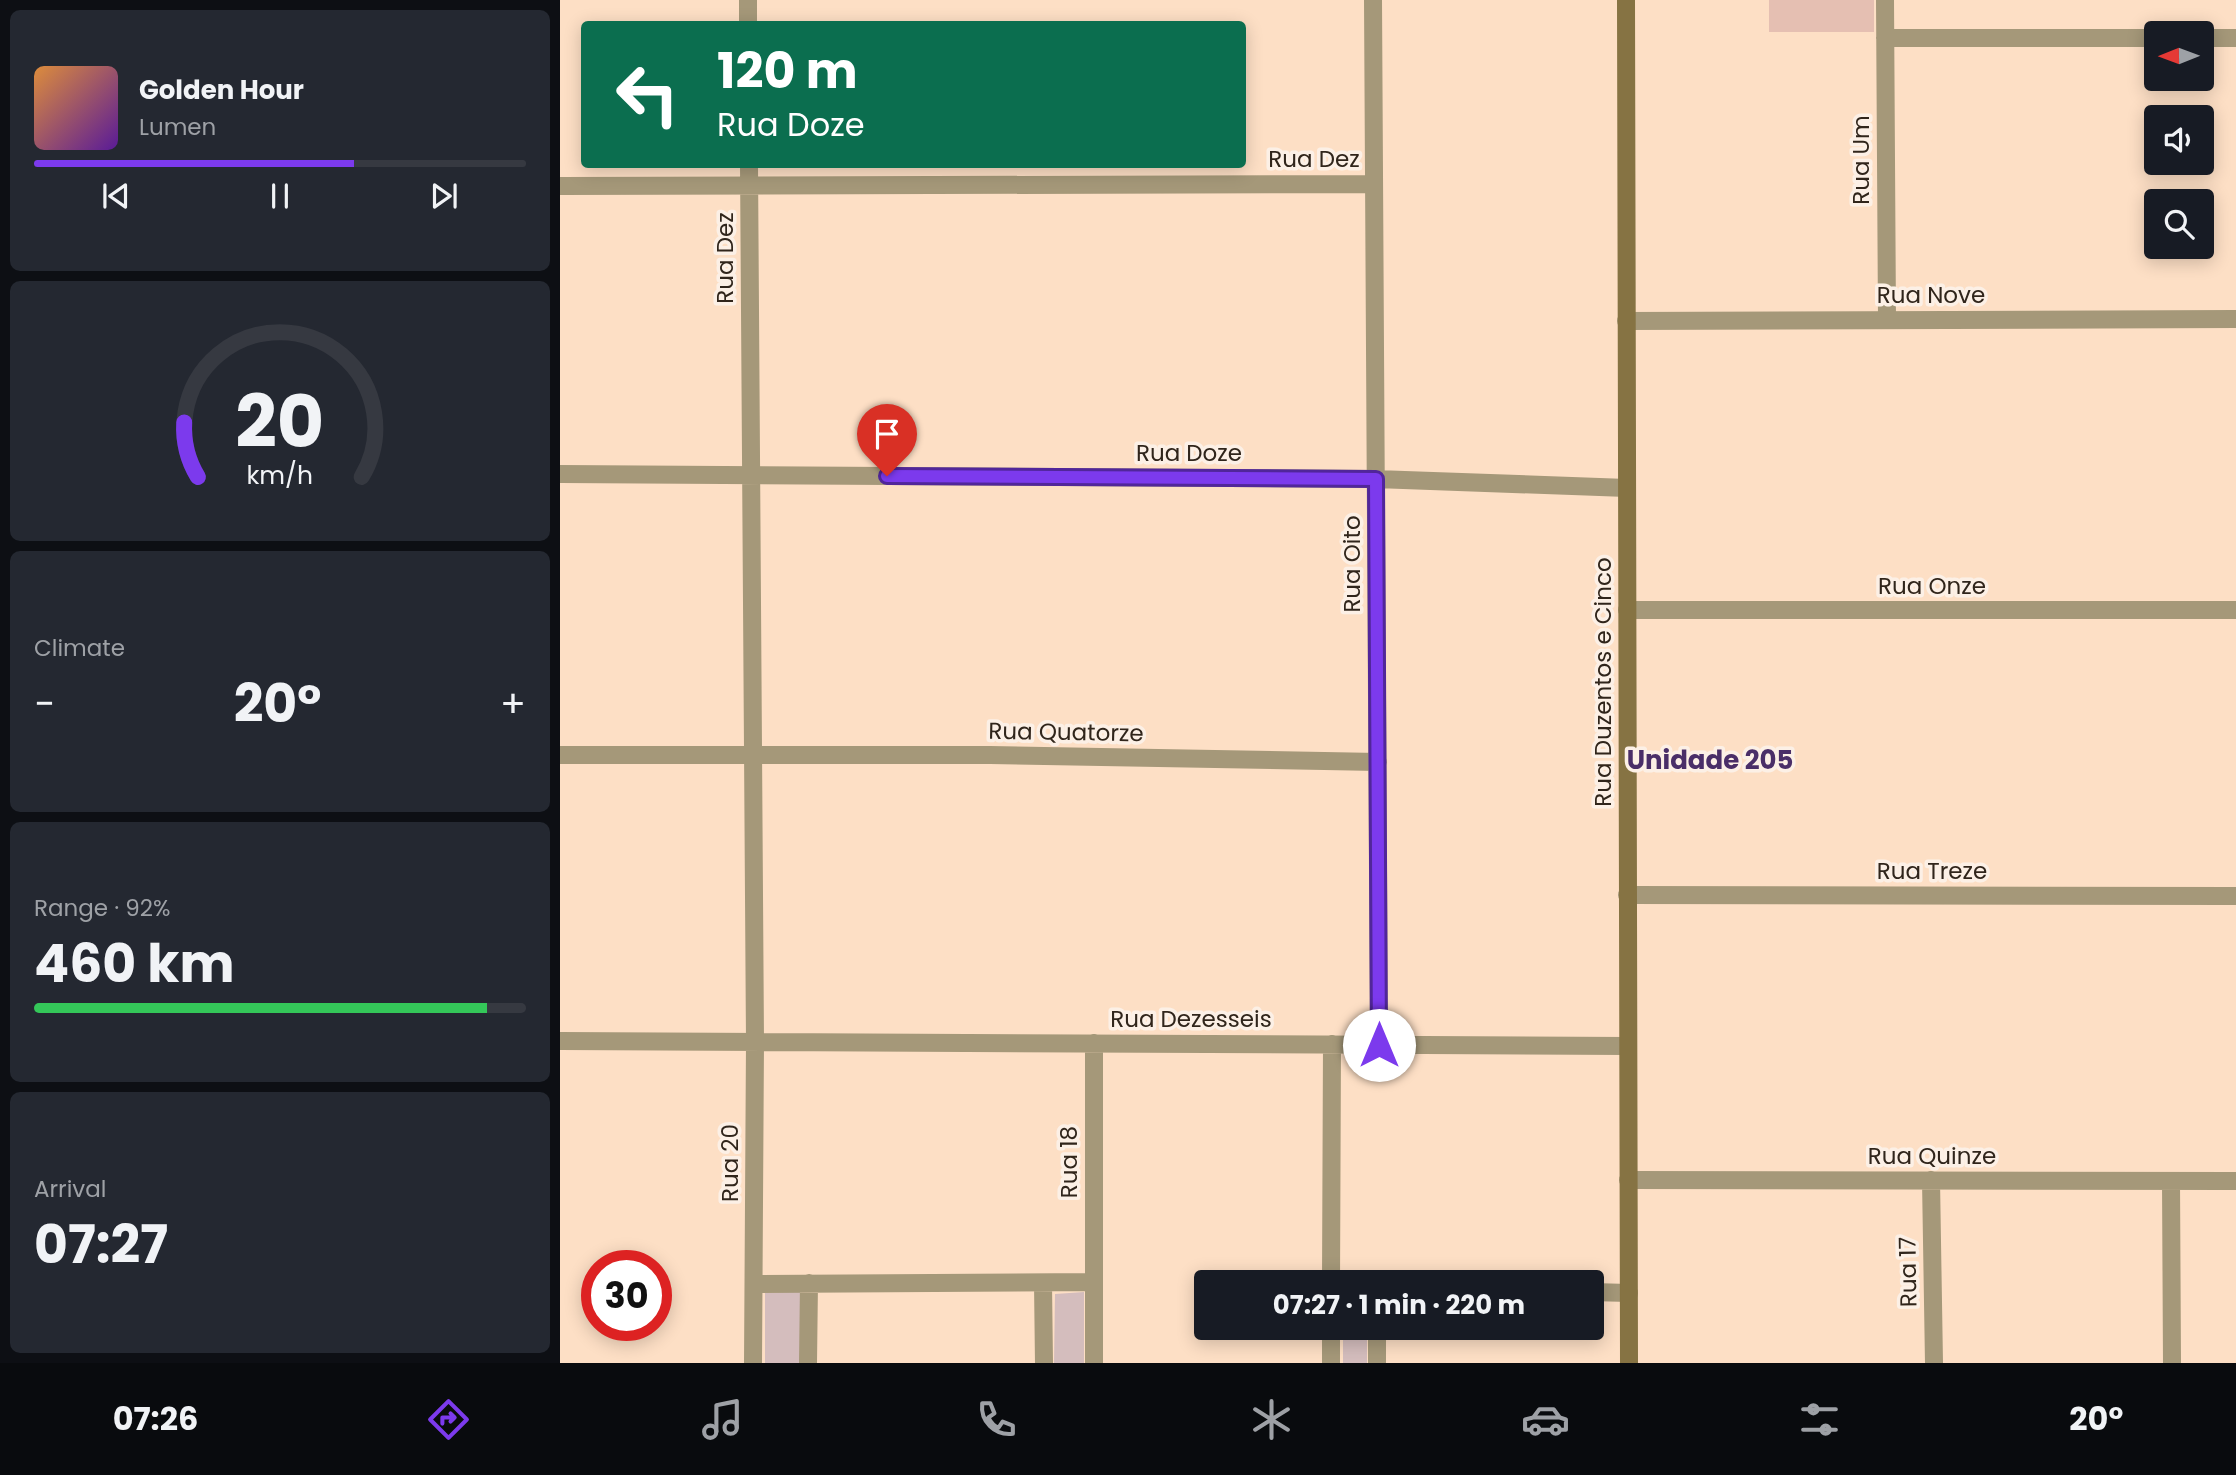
<!DOCTYPE html>
<html lang="en">
<head>
<meta charset="utf-8">
<style>
	:root { --surface:#171b24; --page:#242831; --text:#f1f3f6; --muted:#9ea1a6; --line:#363941; --accent:#7c3aed }
	body { margin:0; font-family:Poppins,sans-serif; background:var(--page); color:var(--text); height:100vh; display:flex; flex-direction:column; font-size:26px; white-space:nowrap }
	* { box-sizing:border-box; margin:0 }
	p { font-size:23px; color:var(--muted) }
	.icon { flex:none; width:38px; height:38px; fill:none; stroke:currentColor; stroke-width:2; stroke-linecap:round; stroke-linejoin:round }
	.map { position:relative; flex:1; overflow:hidden }
	.drawer { display:flex; flex-direction:column; gap:10px; padding:10px; background:#0d0f14; width:560px }
	.drawer>* { flex:none }
	.guide { position:absolute; left:21px; top:21px; width:665px; height:147px; border-radius:7px; box-shadow:0 4px 18px #0003; background:#0b6e4f; color:#fff; overflow:hidden }
	.needle { width:46px; rotate:269deg }
	.fabs { position:absolute; left:1584px; top:21px; display:grid; gap:14px }
	.fabs a { display:grid; place-items:center; width:70px; height:70px; border-radius:7px; background:var(--surface); box-shadow:0 4px 18px #0003; font-size:35px }
	.speed { position:absolute; left:21px; top:1250px; display:flex; gap:14px; font-size:35px; font-weight:700; text-align:center }
	.speed>* { display:grid; place-content:center; width:91px; height:91px; border-radius:50%; background:var(--surface); box-shadow:0 4px 18px #0003; line-height:1 }
	.speed .limit { border:10px solid #d22; background:#fff; color:#111 }
	.pin { position:absolute; display:grid; place-items:center; width:60px; height:60px; color:#fff; margin:-72px -30px; border-radius:50% 50% 50% 0; rotate:-45deg; box-shadow:0 0 7px #0007 }
	.pin .icon { rotate:45deg }
	.me { position:absolute; width:77px; margin:-38px; rotate:0deg; stroke-linejoin:round; filter:drop-shadow(0 0 5px #0008) }
	.turn { display:flex; align-items:center; gap:24px; height:147px; padding:0 21px; font-size:32px }
	.turn .icon { width:91px; height:91px; stroke-width:2.5 }
	.turn b { display:block; font-size:49px; line-height:60px }
	.big { font-size:52px; font-weight:700; line-height:1.1 }
	.drawer .card { flex:1; display:flex; flex-direction:column; justify-content:center; gap:10px; min-width:0; padding:0 24px; border-radius:10px; background:var(--page) }
	.drawer .dial { align-items:center; gap:0 }
	.dial svg { height:182px; overflow:visible; fill:none; stroke:var(--line); stroke-width:7; stroke-linecap:round; text-anchor:middle }
	.dial text { fill:var(--text); stroke:none }
	.song { display:flex; align-items:center; gap:21px }
	.cover { width:84px; height:84px; border-radius:10px; background:linear-gradient(135deg,hsl(30 70% 55%),hsl(270 70% 35%)) }
	.played { height:7px; border-radius:4px; background:linear-gradient(90deg,var(--accent) 65%,var(--line) 65%) }
	.keys { display:flex; justify-content:space-around; direction:ltr }
	.heat { display:flex; justify-content:space-between; align-items:center; font-size:38px; direction:ltr }
	.charge { height:10px; border-radius:5px; background:linear-gradient(90deg,#34c759 92%,var(--line) 0) }
	.trip { position:absolute; left:634px; top:1270px; width:410px; height:70px; border-radius:7px; background:var(--surface); box-shadow:0 4px 18px #0003; font-weight:700; line-height:70px; text-align:center }
	.tabs { display:flex; height:112px; justify-content:space-around; align-items:center; background:#090b0e; color:var(--muted) }
	.tabs .icon { width:49px; height:49px }
	.tabs .on { color:var(--accent) }
	.tabs b { font-size:32px; color:var(--text) }
	main { display:flex; flex:1; min-height:0 }
	.map>svg:first-child { display:block }
	.green { fill:#d4bdbd }
	.building { fill:#e5bfb2 }
	.lines { fill:none; stroke-linecap:round; stroke-linejoin:round }
	.street { stroke:#a59879; stroke-width:18 }
	.secondary { stroke:#867343; stroke-width:18 }
	.route-casing { stroke:#51269a; stroke-width:18 }
	.route { stroke:#7c3aed; stroke-width:12 }
	.labels { text-anchor:middle; dominant-baseline:central; stroke-width:7; stroke-linejoin:round; paint-order:stroke }
	.street-label { font-size:23px; fill:#30251b; stroke:#fcf0e6 }
	.quarter-label { font-size:26px; font-weight:bold; fill:#4a2e68; stroke:#fcf0e6 }
</style>
</head>
<body>
<main>
<section class="drawer">
<div class="card">
<div class="song"><i class="cover"></i><div><b>Golden Hour</b><p>Lumen</p></div></div>
<div class="played"></div>
<div class="keys"><svg class="icon" aria-label="previous" viewBox="0 0 24 24"><path d="M18 5L8 12l10 7zM5 5v14"/></svg><svg class="icon" aria-label="pause" viewBox="0 0 24 24"><path d="M8 5v14M16 5v14"/></svg><svg class="icon" aria-label="next" viewBox="0 0 24 24"><path d="M6 5l10 7-10 7zM19 5v14"/></svg></div>
</div>
<div class="card dial"><svg viewBox="0 0 100 80">
<path d="M14 69A42 42 0 1 1 86 69"/>
<path d="M14 69A42 42 0 0 1 8 45" stroke="#7c3aed"/>
<text x="50" y="56" font-size="32" font-weight="700">20</text>
<text x="50" y="72" font-size="11">km/h</text>
</svg></div>
<div class="card"><p>Climate</p>
<div class="heat"><a>−</a><b class="big">20°</b><a>+</a></div>
</div>
<div class="card"><p>Range · 92%</p><b class="big">460 km</b><div class="charge"></div></div>
<div class="card"><p>Arrival</p><b class="big">07:27</b></div>
</section>
<div class="map">
<svg width="1676" height="1363" viewBox="0 0 1676 1363">
	<rect width="100%" height="100%" fill="#fddfc5"/>
	<path class="green" d="M 240,1291 L 240,1363 L 205,1363 L 205,1293 Z
		M 524,1292 L 524,1363 L 494,1363 L 495,1294 Z
		M 783,1328 L 807,1328 L 807,1363 L 783,1363 Z"/>
	<path class="building" d="M 1209,0 L 1314,0 L 1314,32 L 1209,32 Z"/>
	<g class="lines">
		<path class="street" d="M 188,0 L 188,24
			M 813,0 L 819,1045
			M 1325,0 L 1327,320
			M 1325,38 L 1596,38
			M 1642,38 L 1676,38
			M 189,164 L 195,1042 L 193,1363
			M 0,186 L 814,184
			M 1066,321 L 1676,319
			M 0,474 L 816,479 L 1067,488
			M 1067,610 L 1676,610
			M 0,755 L 430,755 L 818,762
			M 1067,895 L 1676,896
			M 0,1041 L 1068,1046
			M 534,1043 L 534,1363
			M 1068,1180 L 1676,1181
			M 1371,1180 L 1374,1363
			M 1611,1181 L 1612,1363
			M 483,1283 L 484,1363
			M 771,1283 L 772,1044
			M 194,1284 L 534,1282
			M 1031,1292 L 1069,1293
			M 248,1363 L 249,1283
			M 771,1363 L 771,1328
			M 817,1363 L 817,1328"/>
		<path class="secondary" d="M 1066,0 L 1069,1363"/>
	</g>
	<g class="lines">
		<defs>
			<path id="route" d="M 327,476 L 816,479 L 819,1045"/>
		</defs>
		<use href="#route" class="route-casing"/>
		<use href="#route" class="route"/>
	</g>
	<g class="labels">
		<g class="street-label">
			<text x="754" y="159">Rua Dez</text>
			<text transform="translate(1301 160) rotate(-90)">Rua Um</text>
			<text transform="translate(165 258) rotate(-90)">Rua Dez</text>
			<text x="1371" y="295">Rua Nove</text>
			<text x="629" y="453">Rua Doze</text>
			<text transform="translate(792 564) rotate(-90)">Rua Oito</text>
			<text x="1372" y="586">Rua Onze</text>
			<text transform="translate(1043 682) rotate(-90)">Rua Duzentos e Cinco</text>
			<text transform="translate(506 732) rotate(1)">Rua Quatorze</text>
			<text x="1372" y="871">Rua Treze</text>
			<text x="631" y="1019">Rua Dezesseis</text>
			<text x="1372" y="1156">Rua Quinze</text>
			<text transform="translate(509 1162) rotate(-90)">Rua 18</text>
			<text transform="translate(170 1163) rotate(-90)">Rua 20</text>
			<text transform="translate(1348 1272) rotate(-91)">Rua 17</text>
		</g>
		<g class="quarter-label">
			<text x="1150" y="760">Unidade 205</text>
		</g>
	</g>
</svg>
<div class="fabs">
<a><svg class="needle" viewBox="-14 -14 28 28"><path d="M0-13l5 13h-10z" fill="#e53935"/><path d="M0 13l5-13h-10z" fill="#9ea1a6"/></svg></a>
<a><svg class="icon" aria-label="sound" viewBox="0 0 24 24"><path d="M4 9h4l5-4v14l-5-4H4zM17 9q2 3 0 6"/></svg></a>
<a><svg class="icon" aria-label="search" viewBox="0 0 24 24"><circle cx="10" cy="10" r="6"/><path d="M15 15l6 6"/></svg></a>
</div>
<div class="speed"><div class="limit">30</div></div>
<div class="pin" style="left:327px;top:476px;background:#d93025"><svg class="icon" aria-label="arrive" viewBox="0 0 24 24"><path d="M6 21V4h12l-3 4 3 4H6"/></svg></div>
<svg class="me" style="left:819px;top:1045px" viewBox="-20 -20 40 40"><circle r="19" fill="#fff"/><path d="M0-13L10 11 0 6-10 11z" fill="#7c3aed"/></svg>
<div class="trip">07:27 · 1 min · 220 m</div>
<div class="guide">
<div class="turn"><svg class="icon" aria-label="left" viewBox="0 0 24 24"><path d="M17 20v-9H6M10 6l-5 5 5 5"/></svg><div><b>120 m</b>Rua Doze</div></div>
</div>
</div>
</main>
<nav class="tabs">
<b>07:26</b>
<svg class="icon on" aria-label="directions" viewBox="0 0 24 24"><path d="M12 3l9 9-9 9-9-9zM9 14v-3h6M13 9l2 2-2 2"/></svg>
<svg class="icon" aria-label="music" viewBox="0 0 24 24"><path d="M9 18V5l10-2v13"/><circle cx="6" cy="18" r="3"/><circle cx="16" cy="16" r="3"/></svg>
<svg class="icon" aria-label="phone" viewBox="0 0 24 24"><path d="M5 4h4l2 5-3 2q2 4 5 5l2-3 5 2v4C11 20 4 13 5 4z"/></svg>
<svg class="icon" aria-label="climate" viewBox="0 0 24 24"><path d="M12 3v18M4 7l16 10M4 17L20 7"/></svg>
<svg class="icon" aria-label="car" viewBox="0 0 24 24"><path d="M5 17H2v-5l4-1 3-4h7l3 4 3 1v5h-3M9 17h6M6 11h13"/><circle cx="7" cy="17" r="2"/><circle cx="17" cy="17" r="2"/></svg>
<svg class="icon" aria-label="filters" viewBox="0 0 24 24"><path d="M4 7h16M4 17h16"/><circle cx="9" cy="7" r="2"/><circle cx="15" cy="17" r="2"/></svg>
<b>20°</b>
</nav>
</body>
</html>
